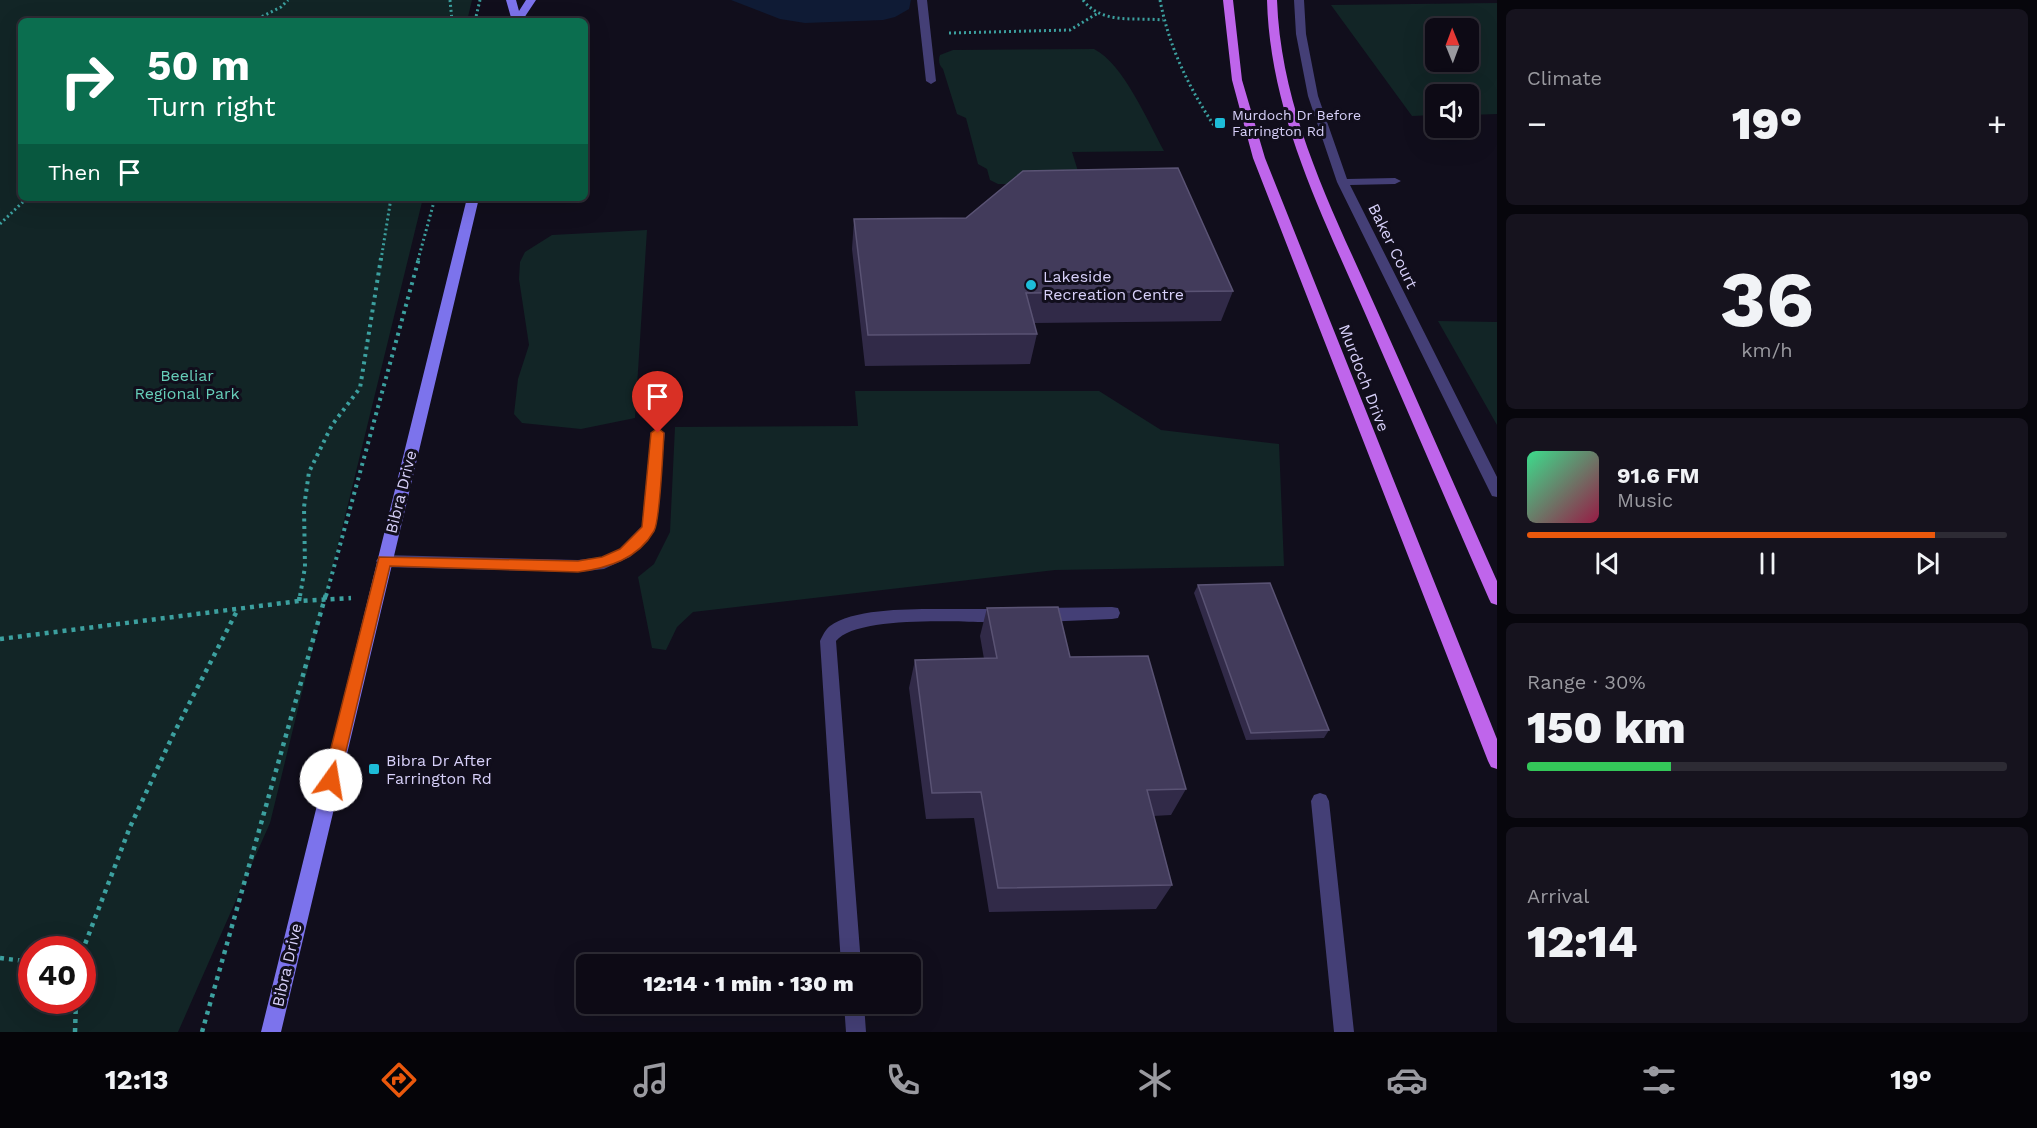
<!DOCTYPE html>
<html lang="en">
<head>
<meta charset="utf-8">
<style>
	:root { --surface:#0d0a15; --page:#16131e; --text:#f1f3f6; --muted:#9a9aa0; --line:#2d2b34; --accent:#ea580c }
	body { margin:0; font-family:"Work Sans",sans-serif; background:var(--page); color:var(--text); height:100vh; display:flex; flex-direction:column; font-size:22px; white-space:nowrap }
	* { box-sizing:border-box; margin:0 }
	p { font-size:20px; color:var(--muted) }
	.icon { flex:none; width:33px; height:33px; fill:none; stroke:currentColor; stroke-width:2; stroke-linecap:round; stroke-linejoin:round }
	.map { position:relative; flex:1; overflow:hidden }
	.drawer { display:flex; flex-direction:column; gap:9px; padding:9px; background:#07060c; width:540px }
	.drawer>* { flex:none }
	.top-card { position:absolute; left:18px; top:18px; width:570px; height:183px; border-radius:9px; box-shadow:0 6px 24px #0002,0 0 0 2px var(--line); background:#0b6e4f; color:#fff; overflow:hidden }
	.needle { width:39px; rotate:359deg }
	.buttons { position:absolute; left:1425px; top:18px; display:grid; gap:12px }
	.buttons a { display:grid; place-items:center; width:54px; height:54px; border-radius:9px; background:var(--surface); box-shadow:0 6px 24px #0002,0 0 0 2px var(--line); font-size:30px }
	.speed { position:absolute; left:18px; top:936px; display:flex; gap:12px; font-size:30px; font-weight:700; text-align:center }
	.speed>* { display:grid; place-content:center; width:78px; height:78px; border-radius:50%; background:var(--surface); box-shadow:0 6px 24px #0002,0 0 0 2px var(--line); line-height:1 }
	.speed .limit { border:9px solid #d22; background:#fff; color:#111 }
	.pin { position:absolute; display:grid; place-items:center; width:51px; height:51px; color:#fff; margin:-62px -26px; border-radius:50% 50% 50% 0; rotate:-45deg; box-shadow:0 0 6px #0007 }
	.pin .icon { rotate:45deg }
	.me { position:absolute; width:66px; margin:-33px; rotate:13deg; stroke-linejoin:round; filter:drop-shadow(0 0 4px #0008) }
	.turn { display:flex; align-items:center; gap:21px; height:126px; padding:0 30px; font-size:27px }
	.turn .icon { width:78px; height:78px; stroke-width:2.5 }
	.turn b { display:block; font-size:42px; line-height:51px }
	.then { display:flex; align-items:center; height:57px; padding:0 30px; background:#0003; gap:12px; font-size:22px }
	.big { font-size:45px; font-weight:800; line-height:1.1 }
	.drawer .card { flex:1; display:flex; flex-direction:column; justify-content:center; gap:9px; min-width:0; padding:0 21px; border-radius:9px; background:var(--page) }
	.drawer .dial { align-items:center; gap:0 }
	.dial b { font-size:78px; line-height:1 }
	.song { display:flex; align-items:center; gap:18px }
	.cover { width:72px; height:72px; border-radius:9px; background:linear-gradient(135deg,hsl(150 70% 55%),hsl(340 70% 35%)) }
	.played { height:6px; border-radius:3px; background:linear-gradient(90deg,var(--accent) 85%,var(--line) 85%) }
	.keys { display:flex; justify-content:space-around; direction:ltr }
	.heat { display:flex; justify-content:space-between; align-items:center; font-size:33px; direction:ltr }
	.charge { height:9px; border-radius:4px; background:linear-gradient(90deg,#34c759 30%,var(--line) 0) }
	.trip { position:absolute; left:576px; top:954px; width:345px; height:60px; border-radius:9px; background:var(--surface); box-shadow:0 6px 24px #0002,0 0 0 2px var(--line); font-weight:800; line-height:60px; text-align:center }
	.dock { display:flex; height:96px; justify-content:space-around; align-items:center; background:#050408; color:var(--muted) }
	.dock .icon { width:42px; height:42px }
	.dock .current { color:var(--accent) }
	.dock b { font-size:27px; color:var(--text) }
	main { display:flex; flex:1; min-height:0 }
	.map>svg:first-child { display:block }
	.green { fill:#122526; fill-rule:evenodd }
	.water { fill:#0f1b35 }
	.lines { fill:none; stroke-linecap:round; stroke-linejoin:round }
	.path-far2 { stroke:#3ca09f; stroke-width:3; stroke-dasharray:2 3; stroke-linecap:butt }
	.path-far1 { stroke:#3ca09f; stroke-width:4; stroke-dasharray:3 4.5; stroke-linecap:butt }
	.path { stroke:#3ca09f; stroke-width:4.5; stroke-dasharray:4 5; stroke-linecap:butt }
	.lane { fill:#443f76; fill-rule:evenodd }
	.secondary { fill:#7c73ec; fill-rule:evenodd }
	.primary { fill:#bf65eb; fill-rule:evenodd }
	.wall { fill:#312a48 }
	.building { fill:#423b5b; stroke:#5a5374; stroke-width:1.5 }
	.route { fill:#ea580c; stroke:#983908; stroke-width:1.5 }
	.poi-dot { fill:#1dbcd8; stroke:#110e1c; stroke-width:2 }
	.labels { text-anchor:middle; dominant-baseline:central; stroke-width:6; stroke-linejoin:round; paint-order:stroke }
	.far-poi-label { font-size:14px; fill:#d7d0f9; stroke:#110e1c; text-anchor:start }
	.street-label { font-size:16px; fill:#d7d0f9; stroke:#110e1c }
	.poi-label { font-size:16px; fill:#d7d0f9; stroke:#110e1c; text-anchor:start }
	.park-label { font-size:16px; fill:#66ceb9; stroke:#110e1c }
</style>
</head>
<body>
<main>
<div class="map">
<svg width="1497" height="1032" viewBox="0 0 1497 1032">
	<rect width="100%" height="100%" fill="#110e1c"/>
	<path class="green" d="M 0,0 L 472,0 L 467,21 L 21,21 L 21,198 L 423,198 L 270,823 L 178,1032 L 0,1032 ZM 32,950 L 82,950 L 82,1000 L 32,1000 Z
		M 1497,3 L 1497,114 L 1469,115 L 1468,94 L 1436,94 L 1435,115 L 1412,116 L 1331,5 ZM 1468,28 L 1468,62 L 1436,62 L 1436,28 Z
		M 1094,49 C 1123,63 1148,122 1164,151 L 1072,152 L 1082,184 L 998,184 L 990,180 L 987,169 L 978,164 L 966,118 L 957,114 L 943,69 C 939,65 938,60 940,55 L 953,50 Z
		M 647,230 L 635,418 L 581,429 L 522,423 L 514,414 L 518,379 L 529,345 L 519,279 L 520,262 L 525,252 L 552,235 Z
		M 1438,321 L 1497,322 L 1497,425 Z
		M 855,391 L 1099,391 L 1161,430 L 1279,444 L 1284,566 L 1055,570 L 693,612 L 677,627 L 666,650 L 652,648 L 638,577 L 654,564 L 670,532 L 675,427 L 858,426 Z"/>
	<path class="water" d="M 731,0 L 911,0 L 909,9 L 895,17 L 883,20 L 805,23 L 780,19 Z"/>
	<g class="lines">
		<path class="path-far2" d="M 450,0 L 452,21
			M 1083,0 C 1102,25 1135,17 1163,20
			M 1160,0 C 1169,47 1189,88 1215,127
			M 253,21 L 281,7 L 288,0
			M 475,21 L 480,0
			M 949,33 L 1070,30 L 1098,13
			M 0,224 L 27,198
			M 381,260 L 391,198
			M 418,260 L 435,198"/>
		<path class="path-far1" d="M 300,596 L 305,567 L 304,507 L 309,472 L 332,425 L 360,388 L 381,258
			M 326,596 L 419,258"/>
		<path class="path" d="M 299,601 L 300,594
			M 0,639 L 299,601 L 351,598
			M 82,952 L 130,827 L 173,735 L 238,609
			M 0,958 L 32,962
			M 75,1032 L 76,1000
			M 202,1032 L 326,594"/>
		<path class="lane" d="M 917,0 L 927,0 L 936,81 L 931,84 L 926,81 Z
			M 1294,0 L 1304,0 L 1306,34 L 1318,96 L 1347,179 L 1395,178 L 1401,181 L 1395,184 L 1350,185 L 1497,477 L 1497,497 L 1492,496 L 1490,492 L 1337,182 L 1308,96 L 1296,34 Z
			M 658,428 L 665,433 L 654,532 L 630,557 L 604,569 L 578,572 L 384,567 L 379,565 L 376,561 L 379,557 L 384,555 L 578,560 L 602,557 L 620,549 L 642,526 L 651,433 Z
			M 1112,607 L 1118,608 L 1120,613 L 1118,618 L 1112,619 L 1042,622 L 1036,620 L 1034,615 L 1036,610 L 1042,608 Z
			M 944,609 L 1006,609 L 1012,611 L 1014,616 L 1012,621 L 1006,623 C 972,622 857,614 836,641 L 861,964 L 841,964 L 820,641 C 823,635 825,630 830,626 C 853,608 916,609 944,609 Z
			M 1320,793 L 1326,795 L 1329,801 L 1354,1032 L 1334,1032 L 1311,801 L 1314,795 Z
			M 844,1004 L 864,1004 L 866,1032 L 846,1032 Z"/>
		<path class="secondary" d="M 506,0 L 516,0 L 519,11 L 526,0 L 536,0 L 522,21 L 512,21 Z
			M 467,198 L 479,198 L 281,1032 L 261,1032 Z"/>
		<path class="primary" d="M 1223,0 L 1233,0 L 1242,80 L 1265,158 L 1497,739 L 1497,769 L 1491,767 L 1488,761 L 1253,158 L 1232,80 Z
			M 1267,0 L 1277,0 C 1281,111 1331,207 1375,306 C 1416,398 1456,489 1497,581 L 1497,605 L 1491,603 L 1489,599 C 1447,503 1406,407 1364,311 C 1320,210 1270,112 1267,0 Z"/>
	</g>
	<path class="wall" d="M 854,219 L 1233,291 L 1221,321 L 1034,323 L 1037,334 L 1030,364 L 865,366 L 852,249 Z
		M 1198,585 L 1329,730 L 1324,738 L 1246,740 L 1194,593 Z
		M 987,608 L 1070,657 L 1186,789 L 1171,815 L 1153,816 L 1172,885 L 1156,909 L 989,912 L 974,818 L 926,819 L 909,688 L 915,660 L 984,659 L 980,636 Z"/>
	<path class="building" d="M 1178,168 L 1233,291 L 1026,293 L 1037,334 L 868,335 L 854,219 L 966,218 L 1023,171 Z
		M 1270,583 L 1329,730 L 1251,733 L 1198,585 Z
		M 1058,607 L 1070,657 L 1148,656 L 1186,789 L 1147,790 L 1172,885 L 998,888 L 981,792 L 932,793 L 915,660 L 997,658 L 987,608 Z"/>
	<path class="route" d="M 658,428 L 664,433 C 663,449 660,521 654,531 C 638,559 608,568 578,572 L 390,566 L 339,780 L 337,785 L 331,787 L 326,785 L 323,780 L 379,557 L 578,561 L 602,557 L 620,549 L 642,527 L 651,433 Z"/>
	<g class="poi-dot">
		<rect x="1214" y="117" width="12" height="12" rx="3"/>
		<circle cx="1031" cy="285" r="6"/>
		<rect x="368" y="763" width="12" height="12" rx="3"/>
	</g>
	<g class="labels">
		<g class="far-poi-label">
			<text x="1232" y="115">Murdoch Dr Before<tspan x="1232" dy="16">Farrington Rd</tspan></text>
		</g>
		<g class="street-label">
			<text transform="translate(1393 246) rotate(64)">Baker Court</text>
			<text transform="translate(1364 378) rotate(69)">Murdoch Drive</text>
			<text transform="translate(401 492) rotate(-76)">Bibra Drive</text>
			<text transform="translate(287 965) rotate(-77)">Bibra Drive</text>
		</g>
		<g class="poi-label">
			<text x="1043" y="276">Lakeside<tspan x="1043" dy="18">Recreation Centre</tspan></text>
			<text x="386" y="760">Bibra Dr After<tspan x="386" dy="18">Farrington Rd</tspan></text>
		</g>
		<g class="park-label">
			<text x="187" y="375">Beeliar<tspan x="187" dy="18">Regional Park</tspan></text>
		</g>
	</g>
</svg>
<div class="buttons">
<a><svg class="needle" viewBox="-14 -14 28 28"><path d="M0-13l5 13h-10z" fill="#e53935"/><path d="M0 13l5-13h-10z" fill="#9a9aa0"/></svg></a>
<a><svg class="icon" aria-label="sound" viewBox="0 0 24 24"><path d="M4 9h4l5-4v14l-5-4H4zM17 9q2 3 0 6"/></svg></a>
</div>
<div class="speed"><div class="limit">40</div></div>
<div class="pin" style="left:658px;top:433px;background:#d93025"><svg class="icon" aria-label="arrive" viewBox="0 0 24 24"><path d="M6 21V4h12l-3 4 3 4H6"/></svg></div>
<svg class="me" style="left:331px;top:780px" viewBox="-20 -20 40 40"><circle r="19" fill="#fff"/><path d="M0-13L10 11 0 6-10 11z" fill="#ea580c"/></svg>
<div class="trip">12:14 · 1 min · 130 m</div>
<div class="top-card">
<div class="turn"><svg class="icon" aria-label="right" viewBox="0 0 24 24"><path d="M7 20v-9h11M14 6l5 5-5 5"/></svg><div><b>50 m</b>Turn right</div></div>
<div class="then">Then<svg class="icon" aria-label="arrive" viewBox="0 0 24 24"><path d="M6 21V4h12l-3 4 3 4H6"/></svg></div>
</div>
</div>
<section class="drawer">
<div class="card"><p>Climate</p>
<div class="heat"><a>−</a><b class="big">19°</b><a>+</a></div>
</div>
<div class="card dial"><b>36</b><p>km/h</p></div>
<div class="card">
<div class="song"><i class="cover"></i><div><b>91.6 FM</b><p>Music</p></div></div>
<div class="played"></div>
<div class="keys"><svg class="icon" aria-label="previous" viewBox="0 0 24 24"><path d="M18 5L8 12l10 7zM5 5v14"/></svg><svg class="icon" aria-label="pause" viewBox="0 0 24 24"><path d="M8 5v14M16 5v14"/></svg><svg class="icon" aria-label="next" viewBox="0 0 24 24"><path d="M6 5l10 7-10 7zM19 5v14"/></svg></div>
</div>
<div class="card"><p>Range · 30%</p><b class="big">150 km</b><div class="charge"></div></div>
<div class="card"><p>Arrival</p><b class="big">12:14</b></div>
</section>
</main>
<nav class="dock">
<b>12:13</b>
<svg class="icon current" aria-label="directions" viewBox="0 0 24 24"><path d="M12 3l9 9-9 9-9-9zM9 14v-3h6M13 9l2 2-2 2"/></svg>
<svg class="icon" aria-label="music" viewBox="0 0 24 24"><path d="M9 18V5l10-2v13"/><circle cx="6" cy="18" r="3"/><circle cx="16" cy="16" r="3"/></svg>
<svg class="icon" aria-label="phone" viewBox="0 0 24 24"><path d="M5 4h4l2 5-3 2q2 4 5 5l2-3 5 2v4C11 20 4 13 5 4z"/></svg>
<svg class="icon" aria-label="climate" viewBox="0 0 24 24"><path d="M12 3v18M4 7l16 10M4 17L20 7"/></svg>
<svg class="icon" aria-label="car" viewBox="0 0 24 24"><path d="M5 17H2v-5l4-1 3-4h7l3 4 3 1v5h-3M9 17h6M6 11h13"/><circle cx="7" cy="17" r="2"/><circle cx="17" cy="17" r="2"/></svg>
<svg class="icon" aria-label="filters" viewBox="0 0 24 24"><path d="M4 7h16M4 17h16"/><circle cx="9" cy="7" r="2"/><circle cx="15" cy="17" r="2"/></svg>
<b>19°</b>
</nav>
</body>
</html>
